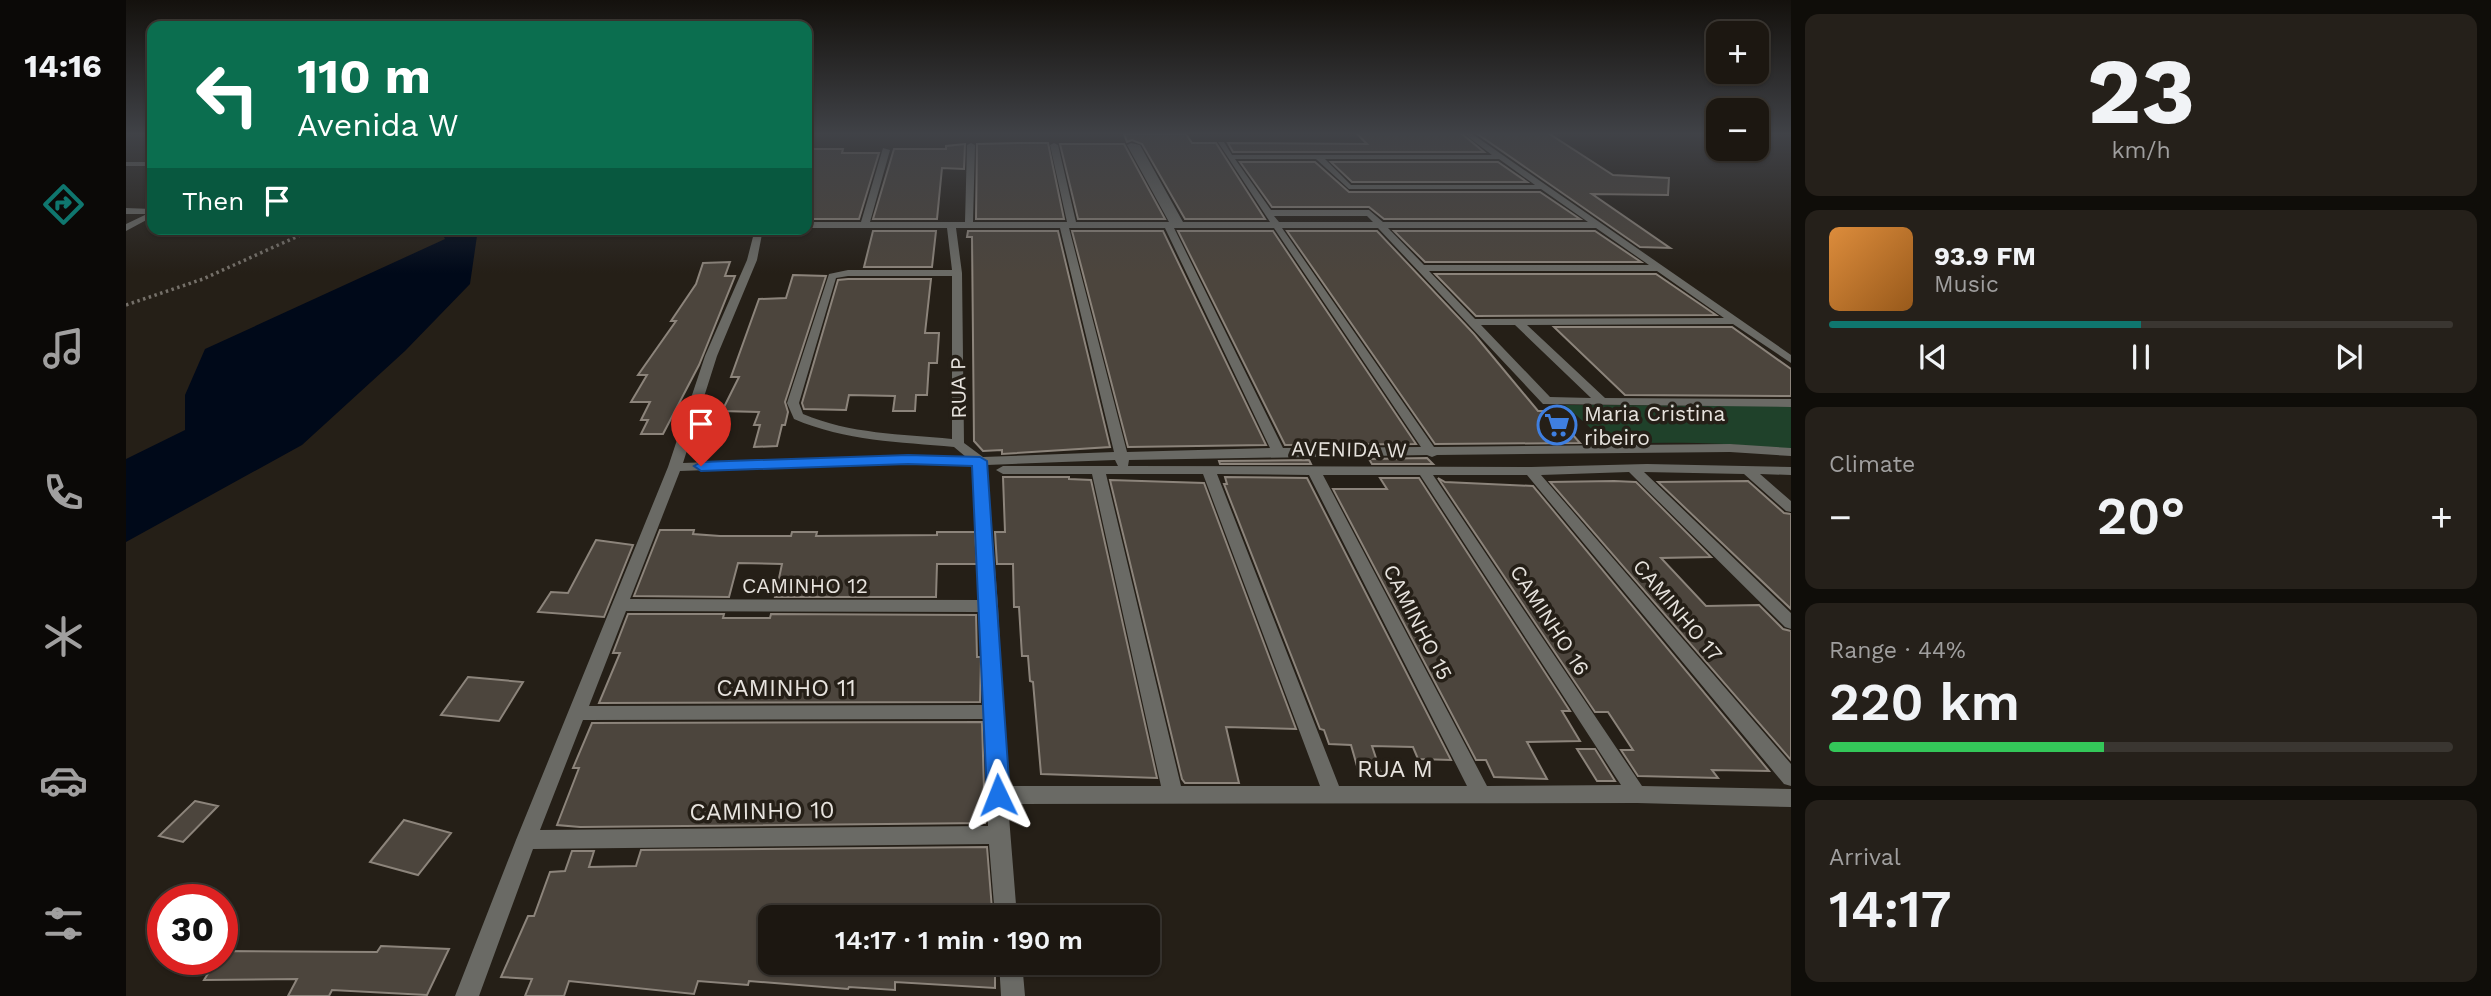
<!DOCTYPE html>
<html lang="en">
<head>
<meta charset="utf-8">
<style>
	:root { --surface:#1c1711; --page:#25201a; --text:#f1f3f6; --muted:#a09f9f; --line:#3a3631; --accent:#0f766e }
	body { margin:0; font-family:"Work Sans",sans-serif; background:var(--page); color:var(--text); height:100vh; display:flex; flex-direction:column; font-size:26px; white-space:nowrap }
	* { box-sizing:border-box; margin:0 }
	p { font-size:23px; color:var(--muted) }
	.icon { flex:none; width:38px; height:38px; fill:none; stroke:currentColor; stroke-width:2; stroke-linecap:round; stroke-linejoin:round }
	.map { position:relative; flex:1; overflow:hidden }
	.details { display:flex; flex-direction:column; gap:14px; padding:14px; background:#0f0d09; width:700px }
	.details>* { flex:none }
	.top-card { position:absolute; left:21px; top:21px; width:665px; height:214px; border-radius:14px; box-shadow:0 2px 5px #0004,0 0 0 2px var(--line); background:#0b6e4f; color:#fff; overflow:hidden }
	.tools { position:absolute; left:1580px; top:21px; display:grid; gap:14px }
	.tools a { display:grid; place-items:center; width:63px; height:63px; border-radius:14px; background:var(--surface); box-shadow:0 2px 5px #0004,0 0 0 2px var(--line); font-size:35px }
	.speed { position:absolute; left:21px; top:884px; display:flex; gap:14px; font-size:35px; font-weight:700; text-align:center }
	.speed>* { display:grid; place-content:center; width:91px; height:91px; border-radius:50%; background:var(--surface); box-shadow:0 2px 5px #0004,0 0 0 2px var(--line); line-height:1 }
	.speed .limit { border:10px solid #d22; background:#fff; color:#111 }
	.pin { position:absolute; display:grid; place-items:center; width:60px; height:60px; color:#fff; margin:-72px -30px; border-radius:50% 50% 50% 0; rotate:-45deg; box-shadow:0 0 7px #0007 }
	.pin .icon { rotate:45deg }
	.me { position:absolute; width:77px; margin:-38px; rotate:358deg; stroke-linejoin:round; filter:drop-shadow(0 0 5px #0008) }
	.turn { display:flex; align-items:center; gap:24px; height:147px; padding:0 35px; font-size:32px }
	.turn .icon { width:91px; height:91px; stroke-width:2.5 }
	.turn b { display:block; font-size:49px; line-height:60px }
	.then { display:flex; align-items:center; height:66px; padding:0 35px; background:#0003; gap:14px; font-size:26px }
	.big { font-size:52px; font-weight:600; line-height:1.1 }
	.details .tile { flex:1; display:flex; flex-direction:column; justify-content:center; gap:10px; min-width:0; padding:0 24px; border-radius:14px; background:var(--page) }
	.details .dial { align-items:center; gap:0 }
	.dial b { font-size:91px; line-height:1 }
	.song { display:flex; align-items:center; gap:21px }
	.cover { width:84px; height:84px; border-radius:10px; background:linear-gradient(135deg,hsl(30 70% 55%),hsl(30 70% 35%)) }
	.played { height:7px; border-radius:4px; background:linear-gradient(90deg,var(--accent) 50%,var(--line) 50%) }
	.keys { display:flex; justify-content:space-around; direction:ltr }
	.heat { display:flex; justify-content:space-between; align-items:center; font-size:38px; direction:ltr }
	.charge { height:10px; border-radius:5px; background:linear-gradient(90deg,#34c759 44%,var(--line) 0) }
	.trip { position:absolute; left:632px; top:905px; width:402px; height:70px; border-radius:14px; background:var(--surface); box-shadow:0 2px 5px #0004,0 0 0 2px var(--line); font-weight:600; line-height:70px; text-align:center }
	main { display:flex; flex:1; min-height:0 }
	.dock { display:flex; flex-direction:column; width:126px; justify-content:space-around; align-items:center; background:#0b0907; color:var(--muted) }
	.dock .icon { width:49px; height:49px }
	.dock .active { color:var(--accent) }
	.dock b { font-size:32px; color:var(--text) }
	.map>svg:first-child { display:block }
	.green { fill:#1f412a }
	.water { fill:#000919 }
	.building { fill:#4c453d; stroke:#8c847b; stroke-width:2 }
	.lines { fill:none; stroke-linecap:round; stroke-linejoin:round }
	.path-far1 { stroke:#757069; stroke-width:2.5; stroke-dasharray:2 2.5; stroke-linecap:butt }
	.path { stroke:#757069; stroke-width:3.5; stroke-dasharray:2.5 3.5; stroke-linecap:butt }
	.minor { fill:#6a6a65; fill-rule:evenodd }
	.route { fill:#1a73e8; stroke:#114b97; stroke-width:2 }
	.labels { text-anchor:middle; dominant-baseline:central; stroke-width:7; stroke-linejoin:round; paint-order:stroke }
	.street-label { font-size:21px; fill:#e7e3de; stroke:#251f17 }
	.poi-label { font-size:21px; fill:#e7e3de; stroke:#251f17; text-anchor:start }
	.near-street-label { font-size:24px; fill:#e7e3de; stroke:#251f17 }
</style>
</head>
<body>
<main>
<nav class="dock">
<b>14:16</b>
<svg class="icon active" aria-label="directions" viewBox="0 0 24 24"><path d="M12 3l9 9-9 9-9-9zM9 14v-3h6M13 9l2 2-2 2"/></svg>
<svg class="icon" aria-label="music" viewBox="0 0 24 24"><path d="M9 18V5l10-2v13"/><circle cx="6" cy="18" r="3"/><circle cx="16" cy="16" r="3"/></svg>
<svg class="icon" aria-label="phone" viewBox="0 0 24 24"><path d="M5 4h4l2 5-3 2q2 4 5 5l2-3 5 2v4C11 20 4 13 5 4z"/></svg>
<svg class="icon" aria-label="climate" viewBox="0 0 24 24"><path d="M12 3v18M4 7l16 10M4 17L20 7"/></svg>
<svg class="icon" aria-label="car" viewBox="0 0 24 24"><path d="M5 17H2v-5l4-1 3-4h7l3 4 3 1v5h-3M9 17h6M6 11h13"/><circle cx="7" cy="17" r="2"/><circle cx="17" cy="17" r="2"/></svg>
<svg class="icon" aria-label="filters" viewBox="0 0 24 24"><path d="M4 7h16M4 17h16"/><circle cx="9" cy="7" r="2"/><circle cx="15" cy="17" r="2"/></svg>
</nav>
<div class="map">
<svg width="1665" height="996" viewBox="0 0 1665 996">
	<rect width="100%" height="100%" fill="#251f17"/>
	<path class="green" d="M 1439,405 L 1665,406 L 1665,452 C 1604,440 1543,443 1481,443 Z"/>
	<path class="water" d="M 314,229 L 352,229 L 344,284 L 279,351 L 176,445 L 0,542 L 0,459 L 59,430 L 59,395 L 79,349 L 319,239 Z"/>
	<path class="building" d="M 1230,133 L 1335,133 L 1358,152 L 1107,152 L 1102,143 L 1241,144 Z
		M 1350,133 L 1422,133 L 1487,175 L 1543,178 L 1542,195 L 1466,194 L 1544,248 L 1514,247 Z
		M 998,134 L 1060,134 L 1066,143 L 1090,143 L 1139,219 L 1059,219 L 1016,144 L 1006,140 L 1001,142 Z
		M 892,143 L 922,143 L 938,219 L 850,219 L 851,144 Z
		M 839,144 L 838,169 L 816,168 L 811,219 L 747,219 L 768,149 L 820,149 L 820,146 Z
		M 934,144 L 998,144 L 1039,219 L 952,219 Z
		M 685,149 L 717,149 L 716,153 L 753,153 L 733,219 L 681,219 L 681,160 Z
		M 1114,162 L 1189,162 L 1223,192 L 1414,192 L 1454,219 L 1258,219 L 1243,207 L 1146,207 Z
		M 1205,162 L 1372,162 L 1401,182 L 1226,182 Z
		M 747,231 L 810,231 L 806,267 L 738,267 Z
		M 842,231 L 932,231 L 984,447 L 876,454 L 876,450 L 857,451 L 848,441 L 846,237 L 841,237 Z
		M 946,231 L 1037,231 L 1140,445 L 1002,447 Z
		M 1052,231 L 1147,231 L 1290,444 L 1159,445 Z
		M 1161,231 L 1251,231 L 1348,334 L 1412,411 L 1426,411 L 1454,443 L 1309,444 Z
		M 1268,231 L 1469,231 L 1515,262 L 1299,262 Z
		M 604,262 L 599,276 L 609,276 L 573,365 L 537,434 L 515,434 L 522,420 L 515,420 L 524,402 L 505,402 L 521,375 L 512,375 L 550,321 L 545,321 L 570,284 L 577,263 Z
		M 1309,274 L 1530,274 L 1590,315 L 1350,316 Z
		M 667,275 L 700,276 L 659,402 L 662,412 L 659,425 L 656,425 L 651,446 L 628,447 L 634,425 L 628,425 L 633,412 L 596,411 L 613,377 L 605,377 L 633,299 L 660,298 Z
		M 722,279 L 805,279 L 799,333 L 813,333 L 811,363 L 803,363 L 801,395 L 790,395 L 789,411 L 767,411 L 769,396 L 723,395 L 720,410 L 678,409 L 676,403 L 712,280 Z
		M 1428,327 L 1606,327 L 1665,369 L 1665,396 L 1499,395 Z
		M 1301,458 L 1307,464 L 1246,464 L 1243,459 Z
		M 1183,460 L 1185,464 L 1094,464 L 1093,461 Z
		M 877,477 L 943,477 L 943,479 L 965,480 L 1031,778 L 915,774 L 907,682 L 904,681 L 902,656 L 896,656 L 893,607 L 888,607 L 887,564 L 871,564 L 869,532 L 879,532 Z
		M 1099,477 L 1181,478 L 1325,760 L 1292,759 L 1287,747 L 1246,746 L 1256,776 L 1233,773 L 1225,745 L 1203,744 L 1198,730 L 1194,729 L 1098,484 L 1101,484 Z
		M 1254,478 L 1293,478 L 1444,711 L 1436,711 L 1454,741 L 1401,742 L 1421,779 L 1368,777 L 1360,760 L 1350,760 L 1207,489 L 1261,489 Z
		M 1312,478 L 1319,482 L 1407,486 L 1643,771 L 1586,770 L 1592,778 L 1512,776 L 1495,750 L 1507,750 L 1482,712 L 1469,712 Z
		M 984,480 L 1078,483 L 1170,729 L 1100,727 L 1113,783 L 1059,783 L 1056,779 Z
		M 1488,481 L 1510,482 L 1585,557 L 1535,558 L 1580,606 L 1633,605 L 1657,629 L 1665,631 L 1665,760 L 1424,482 Z
		M 1622,481 L 1658,513 L 1665,514 L 1665,609 L 1532,482 Z
		M 534,530 L 568,530 L 567,534 L 594,536 L 665,536 L 666,532 L 691,532 L 690,536 L 811,535 L 811,532 L 849,532 L 851,564 L 811,564 L 810,597 L 649,597 L 656,564 L 612,563 L 603,597 L 508,596 Z
		M 470,540 L 507,545 L 478,617 L 412,612 L 425,592 L 442,593 Z
		M 502,614 L 598,614 L 597,618 L 644,618 L 645,614 L 850,615 L 851,657 L 855,657 L 854,702 L 473,703 L 494,653 L 487,653 Z
		M 342,677 L 397,682 L 373,721 L 315,715 Z
		M 856,722 L 859,823 L 454,827 L 431,825 L 453,768 L 447,768 L 466,723 Z
		M 1451,749 L 1469,749 L 1489,781 L 1471,781 Z
		M 69,801 L 92,806 L 57,842 L 33,836 Z
		M 278,820 L 325,833 L 292,875 L 244,862 Z
		M 861,847 L 866,909 L 644,908 L 644,962 L 869,962 L 869,988 L 769,982 L 769,990 L 723,987 L 722,989 L 623,981 L 622,985 L 572,981 L 568,994 L 443,981 L 438,996 L 399,996 L 406,979 L 375,977 L 402,916 L 408,916 L 424,872 L 439,871 L 446,851 L 468,851 L 463,867 L 510,866 L 515,850 Z
		M 255,946 L 323,949 L 301,995 L 206,990 L 203,996 L 162,996 L 171,979 L 78,980 L 91,959 L 96,959 L 96,951 L 251,952 Z"/>
	<g class="lines">
		<path class="path-far1" d="M 177,233 L 187,229"/>
		<path class="path" d="M 0,305 L 77,279 L 181,232"/>
		<path class="minor" d="M 1337,133 L 1345,133 L 1665,355 L 1665,363 L 1607,324 L 1401,325 L 1479,398 L 1665,399 L 1665,407 L 1417,404 L 1252,228 L 1156,228 L 1308,447 L 1604,444 L 1665,448 L 1665,456 L 1604,452 L 1311,455 L 1306,457 L 1301,455 L 1003,460 L 1002,466 L 1405,467 L 1521,464 L 1665,467 L 1665,475 L 1634,474 L 1665,501 L 1665,512 L 1660,511 L 1618,474 L 1518,472 L 1665,613 L 1665,629 L 1659,627 L 1503,472 L 1415,475 L 1665,764 L 1665,786 L 1658,784 L 1401,475 L 1307,475 L 1516,786 L 1665,789 L 1665,807 L 1511,803 L 882,804 L 891,917 L 869,917 L 863,844 L 407,849 L 353,996 L 329,996 L 390,840 L 542,467 L 579,356 L 621,260 L 629,229 L 637,229 L 631,260 L 591,356 L 557,463 L 782,455 L 840,457 L 828,447 C 774,442 719,441 668,419 L 661,403 L 703,274 L 722,270 L 826,270 L 821,228 L 681,228 L 681,222 L 735,222 L 757,148 L 764,150 L 744,222 L 839,222 L 841,145 L 845,143 L 849,145 L 847,222 L 941,222 L 924,145 L 928,143 L 932,145 L 950,222 L 1043,222 L 1001,145 L 1005,143 L 1014,145 L 1057,222 L 1144,222 L 1092,142 L 1098,142 L 1106,155 L 1366,155 ZM 1109,159 L 1190,159 L 1223,189 L 1415,189 L 1462,222 L 1257,222 L 1243,210 L 1145,210 ZM 1199,159 L 1373,159 L 1409,185 L 1225,185 ZM 1148,216 L 1241,216 L 1247,222 L 1153,222 ZM 830,228 L 934,228 L 988,452 L 857,457 L 838,443 L 836,273 ZM 943,228 L 1039,228 L 1144,448 L 1001,452 ZM 1048,228 L 1148,228 L 1295,447 L 1157,448 ZM 1262,228 L 1470,228 L 1523,265 L 1298,265 ZM 1303,271 L 1531,271 L 1598,318 L 1349,319 ZM 722,276 L 826,276 L 826,439 C 775,434 724,434 677,414 L 673,403 L 710,278 ZM 1355,325 L 1389,325 L 1465,398 L 1424,397 ZM 989,460 L 992,466 L 877,466 L 870,470 L 877,474 L 966,474 L 1035,786 L 881,786 L 872,606 L 861,465 ZM 782,463 L 848,465 L 856,600 L 504,599 L 554,471 ZM 980,474 L 1077,474 L 1194,786 L 1055,786 ZM 1091,474 L 1183,475 L 1341,786 L 1213,786 ZM 1197,475 L 1294,475 L 1495,785 L 1361,786 ZM 500,611 L 856,612 L 859,705 L 463,706 ZM 859,719 L 862,826 L 414,830 L 457,720 Z
			M 0,162 L 26,162 L 26,166 L 0,166 Z
			M 0,208 L 26,209 L 26,217 L 0,231 L 0,224 L 21,214 L 0,214 Z
			M 873,962 L 896,962 L 899,996 L 875,996 Z"/>
	</g>
	<linearGradient id="sky" x2="0" y2="1"><stop stop-color="#14110d"/><stop offset="0.49" stop-color="#404247"/><stop offset="1" stop-color="#404247" stop-opacity="0"/></linearGradient>
	<rect width="1665" height="273" fill="url(#sky)"/>
	<path class="route" d="M 782,455 L 854,457 L 861,461 L 884,795 L 880,802 L 872,805 L 864,802 L 861,795 L 846,466 L 782,464 L 575,471 L 568,466 L 575,462 Z"/>
	<defs>
		<symbol id="supermarket-ring" viewBox="-11 -11 22 22"><circle r="9.5" fill="#251f17" stroke="#3f7fe0" stroke-width="1.5"/><path d="M-6-5.5h2.5l.6 2H6L4.5 2H-2.5L-4.4-4H-6ZM-1.5 3.2a1.3 1.3 0 1 0 .1 0ZM3 3.2a1.3 1.3 0 1 0 .1 0Z" fill="#3f7fe0"/></symbol>
	</defs>
	<g fill-rule="evenodd">
		<use href="#supermarket-ring" x="1409" y="403" width="44" height="44"/>
	</g>
	<g class="labels">
		<g class="street-label">
			<text transform="translate(832 388) rotate(-91)">RUA P</text>
			<text transform="translate(1223 449) rotate(1)">AVENIDA W</text>
			<text x="679" y="585">CAMINHO 12</text>
			<text transform="translate(1552 610) rotate(50)">CAMINHO 17</text>
			<text transform="translate(1424 620) rotate(57)">CAMINHO 16</text>
			<text transform="translate(1292 622) rotate(63)">CAMINHO 15</text>
		</g>
		<g class="poi-label">
			<text x="1458" y="413">Maria Cristina<tspan x="1458" dy="24">ribeiro</tspan></text>
		</g>
		<g class="near-street-label">
			<text x="660" y="688">CAMINHO 11</text>
			<text x="1269" y="769">RUA M</text>
			<text transform="translate(636 811) rotate(-1)">CAMINHO 10</text>
		</g>
	</g>
</svg>
<div class="tools">
<a>+</a>
<a>−</a>
</div>
<div class="speed"><div class="limit">30</div></div>
<div class="pin" style="left:575px;top:466px;background:#d93025"><svg class="icon" aria-label="arrive" viewBox="0 0 24 24"><path d="M6 21V4h12l-3 4 3 4H6"/></svg></div>
<svg class="me" style="left:872px;top:795px" viewBox="-20 -20 40 40"><path d="M0-17L14 15 0 8-14 15z" fill="#1a73e8" stroke="#fff" stroke-width="4"/></svg>
<div class="trip">14:17 · 1 min · 190 m</div>
<div class="top-card">
<div class="turn"><svg class="icon" aria-label="left" viewBox="0 0 24 24"><path d="M17 20v-9H6M10 6l-5 5 5 5"/></svg><div><b>110 m</b>Avenida W</div></div>
<div class="then">Then<svg class="icon" aria-label="arrive" viewBox="0 0 24 24"><path d="M6 21V4h12l-3 4 3 4H6"/></svg></div>
</div>
</div>
<section class="details">
<div class="tile dial"><b>23</b><p>km/h</p></div>
<div class="tile">
<div class="song"><i class="cover"></i><div><b>93.9 FM</b><p>Music</p></div></div>
<div class="played"></div>
<div class="keys"><svg class="icon" aria-label="previous" viewBox="0 0 24 24"><path d="M18 5L8 12l10 7zM5 5v14"/></svg><svg class="icon" aria-label="pause" viewBox="0 0 24 24"><path d="M8 5v14M16 5v14"/></svg><svg class="icon" aria-label="next" viewBox="0 0 24 24"><path d="M6 5l10 7-10 7zM19 5v14"/></svg></div>
</div>
<div class="tile"><p>Climate</p>
<div class="heat"><a>−</a><b class="big">20°</b><a>+</a></div>
</div>
<div class="tile"><p>Range · 44%</p><b class="big">220 km</b><div class="charge"></div></div>
<div class="tile"><p>Arrival</p><b class="big">14:17</b></div>
</section>
</main>
</body>
</html>
